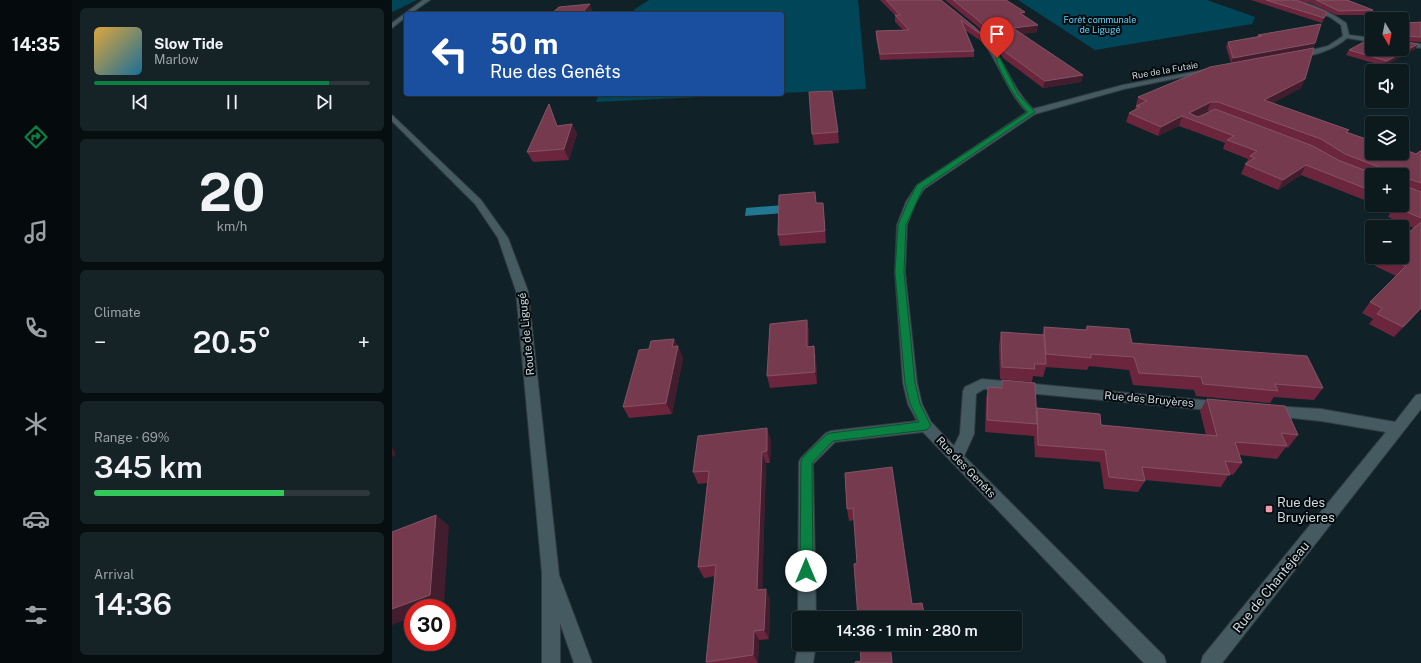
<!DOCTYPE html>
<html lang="en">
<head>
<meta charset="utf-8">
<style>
	:root { --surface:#0c1a1e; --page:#152327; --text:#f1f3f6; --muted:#9aa1a4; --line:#2c383c; --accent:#0b8043 }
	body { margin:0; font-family:"Public Sans",sans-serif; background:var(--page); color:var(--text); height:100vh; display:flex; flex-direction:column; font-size:15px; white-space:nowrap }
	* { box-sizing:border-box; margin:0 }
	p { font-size:13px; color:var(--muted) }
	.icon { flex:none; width:22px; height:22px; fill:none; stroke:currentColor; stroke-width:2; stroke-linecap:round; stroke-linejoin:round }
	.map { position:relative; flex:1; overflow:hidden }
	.side { display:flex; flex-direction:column; gap:8px; padding:8px; background:#070e10; width:320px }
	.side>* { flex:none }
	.banner { position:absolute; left:12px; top:12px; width:380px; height:84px; border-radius:4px; box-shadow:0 1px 3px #0004,0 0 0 1px var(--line); background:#1a4fa0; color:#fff; overflow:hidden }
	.needle { width:26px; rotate:170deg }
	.fabs { position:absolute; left:973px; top:12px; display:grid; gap:8px }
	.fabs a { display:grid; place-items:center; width:44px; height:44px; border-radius:4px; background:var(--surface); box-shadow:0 1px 3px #0004,0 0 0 1px var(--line); font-size:20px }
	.speed { position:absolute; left:12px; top:599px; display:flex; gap:8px; font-size:20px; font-weight:700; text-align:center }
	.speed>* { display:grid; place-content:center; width:52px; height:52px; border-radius:50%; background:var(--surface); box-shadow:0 1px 3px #0004,0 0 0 1px var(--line); line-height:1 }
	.speed .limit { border:6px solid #d22; background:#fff; color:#111 }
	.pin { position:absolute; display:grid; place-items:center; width:34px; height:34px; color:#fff; margin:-41px -17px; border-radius:50% 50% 50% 0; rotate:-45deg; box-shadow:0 0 4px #0007 }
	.pin .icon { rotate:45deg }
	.me { position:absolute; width:44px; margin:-22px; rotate:0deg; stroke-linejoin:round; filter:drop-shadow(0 0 3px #0008) }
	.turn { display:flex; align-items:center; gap:14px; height:84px; padding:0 20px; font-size:18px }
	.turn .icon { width:52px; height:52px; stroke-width:2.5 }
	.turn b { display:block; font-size:28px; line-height:34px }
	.big { font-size:30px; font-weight:600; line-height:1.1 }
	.side .tile { flex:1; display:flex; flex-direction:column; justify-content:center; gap:6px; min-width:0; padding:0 14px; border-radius:6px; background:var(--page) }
	.side .dial { align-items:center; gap:0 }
	.dial b { font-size:52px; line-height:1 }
	.song { display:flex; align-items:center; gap:12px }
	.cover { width:48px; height:48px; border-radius:6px; background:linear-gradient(135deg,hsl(40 70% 55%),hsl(200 70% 35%)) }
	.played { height:4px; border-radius:2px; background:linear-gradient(90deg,var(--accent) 85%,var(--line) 85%) }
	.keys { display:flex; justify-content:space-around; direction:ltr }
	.heat { display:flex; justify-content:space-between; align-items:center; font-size:22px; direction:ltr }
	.charge { height:6px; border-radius:3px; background:linear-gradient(90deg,#34c759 69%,var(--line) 0) }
	.trip { position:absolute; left:400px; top:611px; width:230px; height:40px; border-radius:4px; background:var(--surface); box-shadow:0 1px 3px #0004,0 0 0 1px var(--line); font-weight:600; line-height:40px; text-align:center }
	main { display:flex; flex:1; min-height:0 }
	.tab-bar { display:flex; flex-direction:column; width:72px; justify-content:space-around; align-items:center; background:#050a0c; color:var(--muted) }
	.tab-bar .icon { width:28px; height:28px }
	.tab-bar .current { color:var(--accent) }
	.tab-bar b { font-size:18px; color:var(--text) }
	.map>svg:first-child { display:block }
	.green { fill:#014658 }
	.water { fill:#237891 }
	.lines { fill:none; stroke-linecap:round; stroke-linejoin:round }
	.street-casing { stroke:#313c42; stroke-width:2 }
	.secondary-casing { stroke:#313c42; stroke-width:2 }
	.street { fill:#465a61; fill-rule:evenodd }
	.secondary { fill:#465a61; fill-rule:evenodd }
	.wall { fill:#6b263d; fill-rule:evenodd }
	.shaded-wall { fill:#421d2d }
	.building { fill:#763a4e; stroke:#845365 }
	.route { fill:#0b8043; stroke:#07532c }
	.poi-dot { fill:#f29aad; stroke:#040a0d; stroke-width:1.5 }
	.labels { text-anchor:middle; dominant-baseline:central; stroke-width:4; stroke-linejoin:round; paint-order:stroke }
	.far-park-label { font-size:9px; fill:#63d0f3; stroke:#040a0d }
	.far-street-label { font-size:9px; fill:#ced9dd; stroke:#040a0d }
	.street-label { font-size:11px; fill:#ced9dd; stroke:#040a0d }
	.near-poi-label { font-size:13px; fill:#ced9dd; stroke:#040a0d; text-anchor:start }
	.near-street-label { font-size:13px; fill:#ced9dd; stroke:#040a0d }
</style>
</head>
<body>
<main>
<nav class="tab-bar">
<b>14:35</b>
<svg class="icon current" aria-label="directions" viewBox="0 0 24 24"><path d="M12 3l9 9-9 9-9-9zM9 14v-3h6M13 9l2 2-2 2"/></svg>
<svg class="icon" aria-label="music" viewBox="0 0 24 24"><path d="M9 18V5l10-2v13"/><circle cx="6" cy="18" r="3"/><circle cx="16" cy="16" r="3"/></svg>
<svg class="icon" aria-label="phone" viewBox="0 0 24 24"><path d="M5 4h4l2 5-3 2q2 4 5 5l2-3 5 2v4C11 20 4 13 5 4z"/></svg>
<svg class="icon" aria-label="climate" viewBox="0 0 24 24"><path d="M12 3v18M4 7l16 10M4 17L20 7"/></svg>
<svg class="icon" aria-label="car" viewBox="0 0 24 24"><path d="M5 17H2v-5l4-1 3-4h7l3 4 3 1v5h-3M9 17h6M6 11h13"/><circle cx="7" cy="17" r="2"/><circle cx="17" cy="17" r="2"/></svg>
<svg class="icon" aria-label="filters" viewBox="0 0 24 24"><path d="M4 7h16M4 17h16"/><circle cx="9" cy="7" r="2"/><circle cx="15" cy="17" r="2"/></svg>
</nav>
<section class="side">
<div class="tile">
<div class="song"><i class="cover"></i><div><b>Slow Tide</b><p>Marlow</p></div></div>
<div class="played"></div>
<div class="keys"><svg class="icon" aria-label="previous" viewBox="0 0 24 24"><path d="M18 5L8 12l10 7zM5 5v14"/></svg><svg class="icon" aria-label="pause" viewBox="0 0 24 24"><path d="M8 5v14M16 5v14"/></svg><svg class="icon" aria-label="next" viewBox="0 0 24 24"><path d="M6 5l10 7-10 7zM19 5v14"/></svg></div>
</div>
<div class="tile dial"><b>20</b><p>km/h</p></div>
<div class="tile"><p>Climate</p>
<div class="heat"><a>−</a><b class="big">20.5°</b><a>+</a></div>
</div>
<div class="tile"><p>Range · 69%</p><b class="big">345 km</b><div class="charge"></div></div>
<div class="tile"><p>Arrival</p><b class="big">14:36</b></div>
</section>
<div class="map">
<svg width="1029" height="663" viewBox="0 0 1029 663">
	<rect width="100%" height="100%" fill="#102228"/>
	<path class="green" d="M 0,0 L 25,0 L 0,12 Z
		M 257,0 L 466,0 L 474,89 L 390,93 L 390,14 L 241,14 L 243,9 Z
		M 626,0 L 815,0 L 863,17 L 860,24 L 703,50 Z
		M 207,94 L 373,94 L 204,102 Z"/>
	<path class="water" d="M 392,205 L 392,213 L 353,216 L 354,208 Z"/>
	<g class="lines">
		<defs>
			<path id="street" d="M 895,0 C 915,0 938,12 954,23 L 957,35 L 980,38 L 980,42 L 955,38 C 943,49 920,58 904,56 L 904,54 L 936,46 L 951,36 L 949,25 L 938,17 Z
				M 577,26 L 581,26 C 610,48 616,85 641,109 L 731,85 L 817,69 L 820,71 L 732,89 L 643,114 L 532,189 L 524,202 L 515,225 L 513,272 L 525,383 L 530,404 L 539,422 L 562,446 L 568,434 L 571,391 L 573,387 L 590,379 L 831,402 L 833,406 L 831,410 L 826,411 L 592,389 L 584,394 L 582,434 L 572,456 L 772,656 L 774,663 L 752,663 L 531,432 L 443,442 L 421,464 L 424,618 L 407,618 L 407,620 L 406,618 L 407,462 L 409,458 L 434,433 L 439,431 L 525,421 L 516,404 L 511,383 L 503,272 L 505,225 L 514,202 L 525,185 L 635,112 C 610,87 605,50 577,28 Z
				M 1010,42 L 1029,44 L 1029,48 L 1010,46 Z
				M 1029,394 L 1029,409 L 830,663 L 809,663 L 811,656 L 994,432 L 929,421 L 881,416 L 876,415 L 874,411 L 876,407 L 881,406 L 929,409 L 1003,422 L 1024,395 Z
				M 407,641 L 407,644 L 424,644 L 421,663 L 403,663 Z"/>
			<path id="secondary" d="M 31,0 L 38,0 L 18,14 L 14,14 L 14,17 L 0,28 L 0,23 Z
				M 0,115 L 89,200 L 116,238 L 136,291 L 167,575 L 200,663 L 182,663 L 168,623 L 168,663 L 150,663 L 150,573 L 124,291 L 106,238 L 83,204 L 0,121 Z"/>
		</defs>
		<use href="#street" class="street-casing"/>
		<use href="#secondary" class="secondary-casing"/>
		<use href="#street" class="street"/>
		<use href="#secondary" class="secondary"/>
	</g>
	<path class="wall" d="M 488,0 L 549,0 L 591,36 L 590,42 L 573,30 L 582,51 L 582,57 L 488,60 L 484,38 L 484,31 L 511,30 L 503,22 L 503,15 Z
		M 553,0 L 614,0 L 632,16 L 645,32 L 629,34 L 691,75 L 689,82 L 651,88 L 611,58 L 603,45 L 585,26 Z
		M 859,0 L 955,0 L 981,10 L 978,15 L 944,15 L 919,3 L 906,1 L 935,12 L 930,23 Z
		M 1029,22 L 1029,42 L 1012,41 L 1012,42 L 1023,49 L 992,66 L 954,55 L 957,50 L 980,49 L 1015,23 Z
		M 866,35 L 923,43 L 921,48 L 913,79 L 909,88 L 880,103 L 957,130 L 955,132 L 980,153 L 1024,154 L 1029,151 L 1029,309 L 1002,337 L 977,324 L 981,319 L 970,313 L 978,302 L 1004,276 L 983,266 L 989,257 L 1010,257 L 1022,228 L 996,217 L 998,213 L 989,209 L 990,208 L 984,205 L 1010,205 L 1010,175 L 980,175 L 980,203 L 909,175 L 886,190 L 849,174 L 856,159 L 831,149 L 833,143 L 787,126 L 766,136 L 734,122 L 737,113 L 743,110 L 746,97 L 839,63 L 834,47 L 836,42 L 865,37 ZM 815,111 L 820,111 L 806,117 L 805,117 Z
		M 157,104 L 165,126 L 180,124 L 185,134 L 177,160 L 141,162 L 135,152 Z
		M 446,132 L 447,143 L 422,145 L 420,134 Z
		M 425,203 L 432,214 L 434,243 L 388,246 L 386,235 Z
		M 415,320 L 417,333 L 417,347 L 422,346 L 424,359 L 425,384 L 378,388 L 375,376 Z
		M 695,326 L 740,343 L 931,388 L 922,400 L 882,397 L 878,403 L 804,396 L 802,390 L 741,385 L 737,370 L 697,366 L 695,370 L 654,367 L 651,377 L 641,376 L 640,382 L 608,379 L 607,345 L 609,332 L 650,335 L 652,327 L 693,330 Z
		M 282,339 L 285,346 L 286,346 L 291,358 L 280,414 L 237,418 L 231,407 L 257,349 Z
		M 610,380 L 644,409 L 709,425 L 814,435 L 808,411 L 815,399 L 906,435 L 896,448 L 894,447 L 885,459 L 847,455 L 850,463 L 841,475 L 837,474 L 829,487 L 752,480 L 753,481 L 746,492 L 712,489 L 708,462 L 643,457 L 642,436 L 593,432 L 594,399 L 596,387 L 609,388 Z
		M 379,440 L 378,463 L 374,463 L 370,590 L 378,599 L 377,639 L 367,640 L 366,663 L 315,663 L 314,662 L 323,576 L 312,578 L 306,567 L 315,483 L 306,484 L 301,472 Z
		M 453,473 L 520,604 L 465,563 L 462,520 L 457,521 L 455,509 Z"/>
	<path class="shaded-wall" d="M 198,4 L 201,13 L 200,14 L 189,14 Z
		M 633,12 L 632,18 L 628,13 Z
		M 646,25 L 645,32 L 621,35 L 621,28 Z
		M 923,43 L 921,48 L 839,63 L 841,58 Z
		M 1026,44 L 1023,49 L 992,66 L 995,61 Z
		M 691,75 L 689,82 L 651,88 L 653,81 Z
		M 913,79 L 909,88 L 868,110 L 872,100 Z
		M 819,102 L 815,111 L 799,120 L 797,113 Z
		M 790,116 L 787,126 L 766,136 L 769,127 Z
		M 180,124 L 185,134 L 177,160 L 172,149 Z
		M 914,165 L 909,175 L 886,190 L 891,180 Z
		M 1029,308 L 1029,309 L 1002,337 L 1011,327 Z
		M 415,320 L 417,333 L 417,359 L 415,347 Z
		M 282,339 L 285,348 L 286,346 L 291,358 L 280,414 L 274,403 L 280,347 Z
		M 422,346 L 424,359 L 425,384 L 423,372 Z
		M 375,428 L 379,440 L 378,463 L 375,451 Z
		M 0,447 L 4,455 L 0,457 Z
		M 370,452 L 374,463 L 370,600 L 365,590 Z
		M 44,515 L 57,526 L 52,604 L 43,608 L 21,608 L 21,617 L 0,625 L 0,609 Z
		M 374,589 L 378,599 L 377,639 L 372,630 Z
		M 362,631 L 367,640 L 366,663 L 361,655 Z"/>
	<path class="building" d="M 494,0 L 549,0 L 580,25 L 591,36 L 569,20 L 582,51 L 488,54 L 484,31 L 517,30 L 503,15 L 508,15 Z
		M 561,0 L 614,0 L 633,12 L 628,13 L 646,25 L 621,28 L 691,75 L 653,81 L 612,51 L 604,38 L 586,20 Z
		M 874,0 L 904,0 L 935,12 L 932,18 Z
		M 924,0 L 955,0 L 981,10 L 947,11 Z
		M 198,4 L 189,14 L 159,14 L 167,7 Z
		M 1010,22 L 1015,23 L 1029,22 L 1029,37 L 1013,36 L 1012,42 L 1026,44 L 995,61 L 957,50 L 979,38 L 980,38 L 980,49 L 1010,49 Z
		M 929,24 L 923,43 L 841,58 L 836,42 L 870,36 L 866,35 Z
		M 922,48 L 913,79 L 872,100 L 957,130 L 954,132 L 980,141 L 980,153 L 1010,153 L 1010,150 L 1011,149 L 1024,154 L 1028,151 L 1029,151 L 1029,183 L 1017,179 L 1015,180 L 1016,187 L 1029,192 L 1029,218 L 1003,207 L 1005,205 L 1010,205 L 1010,175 L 986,175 L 988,174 L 987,167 L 953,154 L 929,139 L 826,102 L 819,102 L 797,113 L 806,117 L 823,109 L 921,146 L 946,160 L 985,175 L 980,175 L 980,191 L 914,165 L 891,180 L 853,164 L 863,158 L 858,156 L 865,151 L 835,140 L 842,136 L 790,116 L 769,127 L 737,113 L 748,107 L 744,106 L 755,101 L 746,97 L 818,67 Z
		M 440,91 L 446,132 L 420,134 L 417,92 Z
		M 157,104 L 165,126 L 180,124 L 172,149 L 135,152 Z
		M 423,192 L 424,203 L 431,203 L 433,231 L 386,235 L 387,195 Z
		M 1029,222 L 1029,308 L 1011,327 L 985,314 L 990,308 L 978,302 L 1014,266 L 993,257 L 1010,257 L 1010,238 Z
		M 415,320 L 415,347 L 422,346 L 423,372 L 375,376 L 378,324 Z
		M 695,326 L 737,329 L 740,343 L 915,356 L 931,388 L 883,384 L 886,391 L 811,384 L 809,377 L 747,373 L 742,357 L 699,354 L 699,358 L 654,354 L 652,327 L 695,330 Z
		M 609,332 L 652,335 L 654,364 L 642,364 L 643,369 L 610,367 Z
		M 282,339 L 280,347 L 286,346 L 274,403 L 231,407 L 247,350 L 257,349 L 259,341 Z
		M 610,380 L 643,383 L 645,424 L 595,420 L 596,387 L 610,388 Z
		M 815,399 L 893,406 L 906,435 L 889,433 L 895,446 L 843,442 L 850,463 L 833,461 L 838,475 L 750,467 L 753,481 L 717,477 L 713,450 L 646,445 L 645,408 L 708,414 L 709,425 L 825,436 Z
		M 375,428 L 375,451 L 370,452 L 365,590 L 374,589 L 372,630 L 362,631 L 361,655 L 314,662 L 324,565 L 306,567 L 317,471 L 301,472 L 306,436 Z
		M 500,467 L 520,604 L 530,603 L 533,618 L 466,618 L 462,564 L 465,563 L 461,508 L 455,509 L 453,473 Z
		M 44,515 L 38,595 L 0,609 L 0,532 Z
		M 468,644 L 498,644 L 500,663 L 463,663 L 463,662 L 469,661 Z"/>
	<path class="route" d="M 604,57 L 608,58 L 626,94 L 643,112 L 531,188 L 514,225 L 512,272 L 523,383 L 528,404 L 539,426 L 534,430 L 441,441 L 420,463 L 421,571 L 419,576 L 414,577 L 410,576 L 408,571 L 409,462 L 410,458 L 435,434 L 439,433 L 527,422 L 518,404 L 513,383 L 503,272 L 506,225 L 516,202 L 525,185 L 636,112 C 626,103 605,69 604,57 Z"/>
	<rect class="poi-dot" x="873" y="505" width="8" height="8" rx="2"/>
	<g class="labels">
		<g class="far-park-label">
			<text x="708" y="19">Forêt communale<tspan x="708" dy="10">de Ligugé</tspan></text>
		</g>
		<g class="far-street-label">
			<text transform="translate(773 70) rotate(-10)">Rue de la Futaie</text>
		</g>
		<g class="street-label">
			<text transform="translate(134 334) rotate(-96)">Route de Ligugé</text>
			<text transform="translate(757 399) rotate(5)">Rue des Bruyères</text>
			<text transform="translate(574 467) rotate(46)">Rue des Genêts</text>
		</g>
		<g class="near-poi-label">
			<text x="885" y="502">Rue des<tspan x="885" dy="15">Bruyieres</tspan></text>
		</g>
		<g class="near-street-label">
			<text transform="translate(879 587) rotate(-51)">Rue de Chantejeau</text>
		</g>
	</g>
</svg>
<div class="fabs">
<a><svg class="needle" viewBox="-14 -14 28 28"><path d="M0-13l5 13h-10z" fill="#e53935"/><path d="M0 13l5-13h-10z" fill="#9aa1a4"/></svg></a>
<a><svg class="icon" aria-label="sound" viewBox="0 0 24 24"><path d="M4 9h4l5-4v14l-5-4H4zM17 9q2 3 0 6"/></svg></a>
<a><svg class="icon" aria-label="layers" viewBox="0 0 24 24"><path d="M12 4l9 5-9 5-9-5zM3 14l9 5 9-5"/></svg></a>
<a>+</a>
<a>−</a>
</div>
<div class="speed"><div class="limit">30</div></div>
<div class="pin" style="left:605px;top:58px;background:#d93025"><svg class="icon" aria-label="arrive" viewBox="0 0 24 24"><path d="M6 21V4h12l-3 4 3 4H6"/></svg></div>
<svg class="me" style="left:414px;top:571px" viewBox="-20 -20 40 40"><circle r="19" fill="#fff"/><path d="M0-13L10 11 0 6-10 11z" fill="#0b8043"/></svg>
<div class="trip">14:36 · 1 min · 280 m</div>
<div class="banner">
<div class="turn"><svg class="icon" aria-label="left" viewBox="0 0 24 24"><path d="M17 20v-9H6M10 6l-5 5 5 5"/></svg><div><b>50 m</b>Rue des Genêts</div></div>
</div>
</div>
</main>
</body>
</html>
